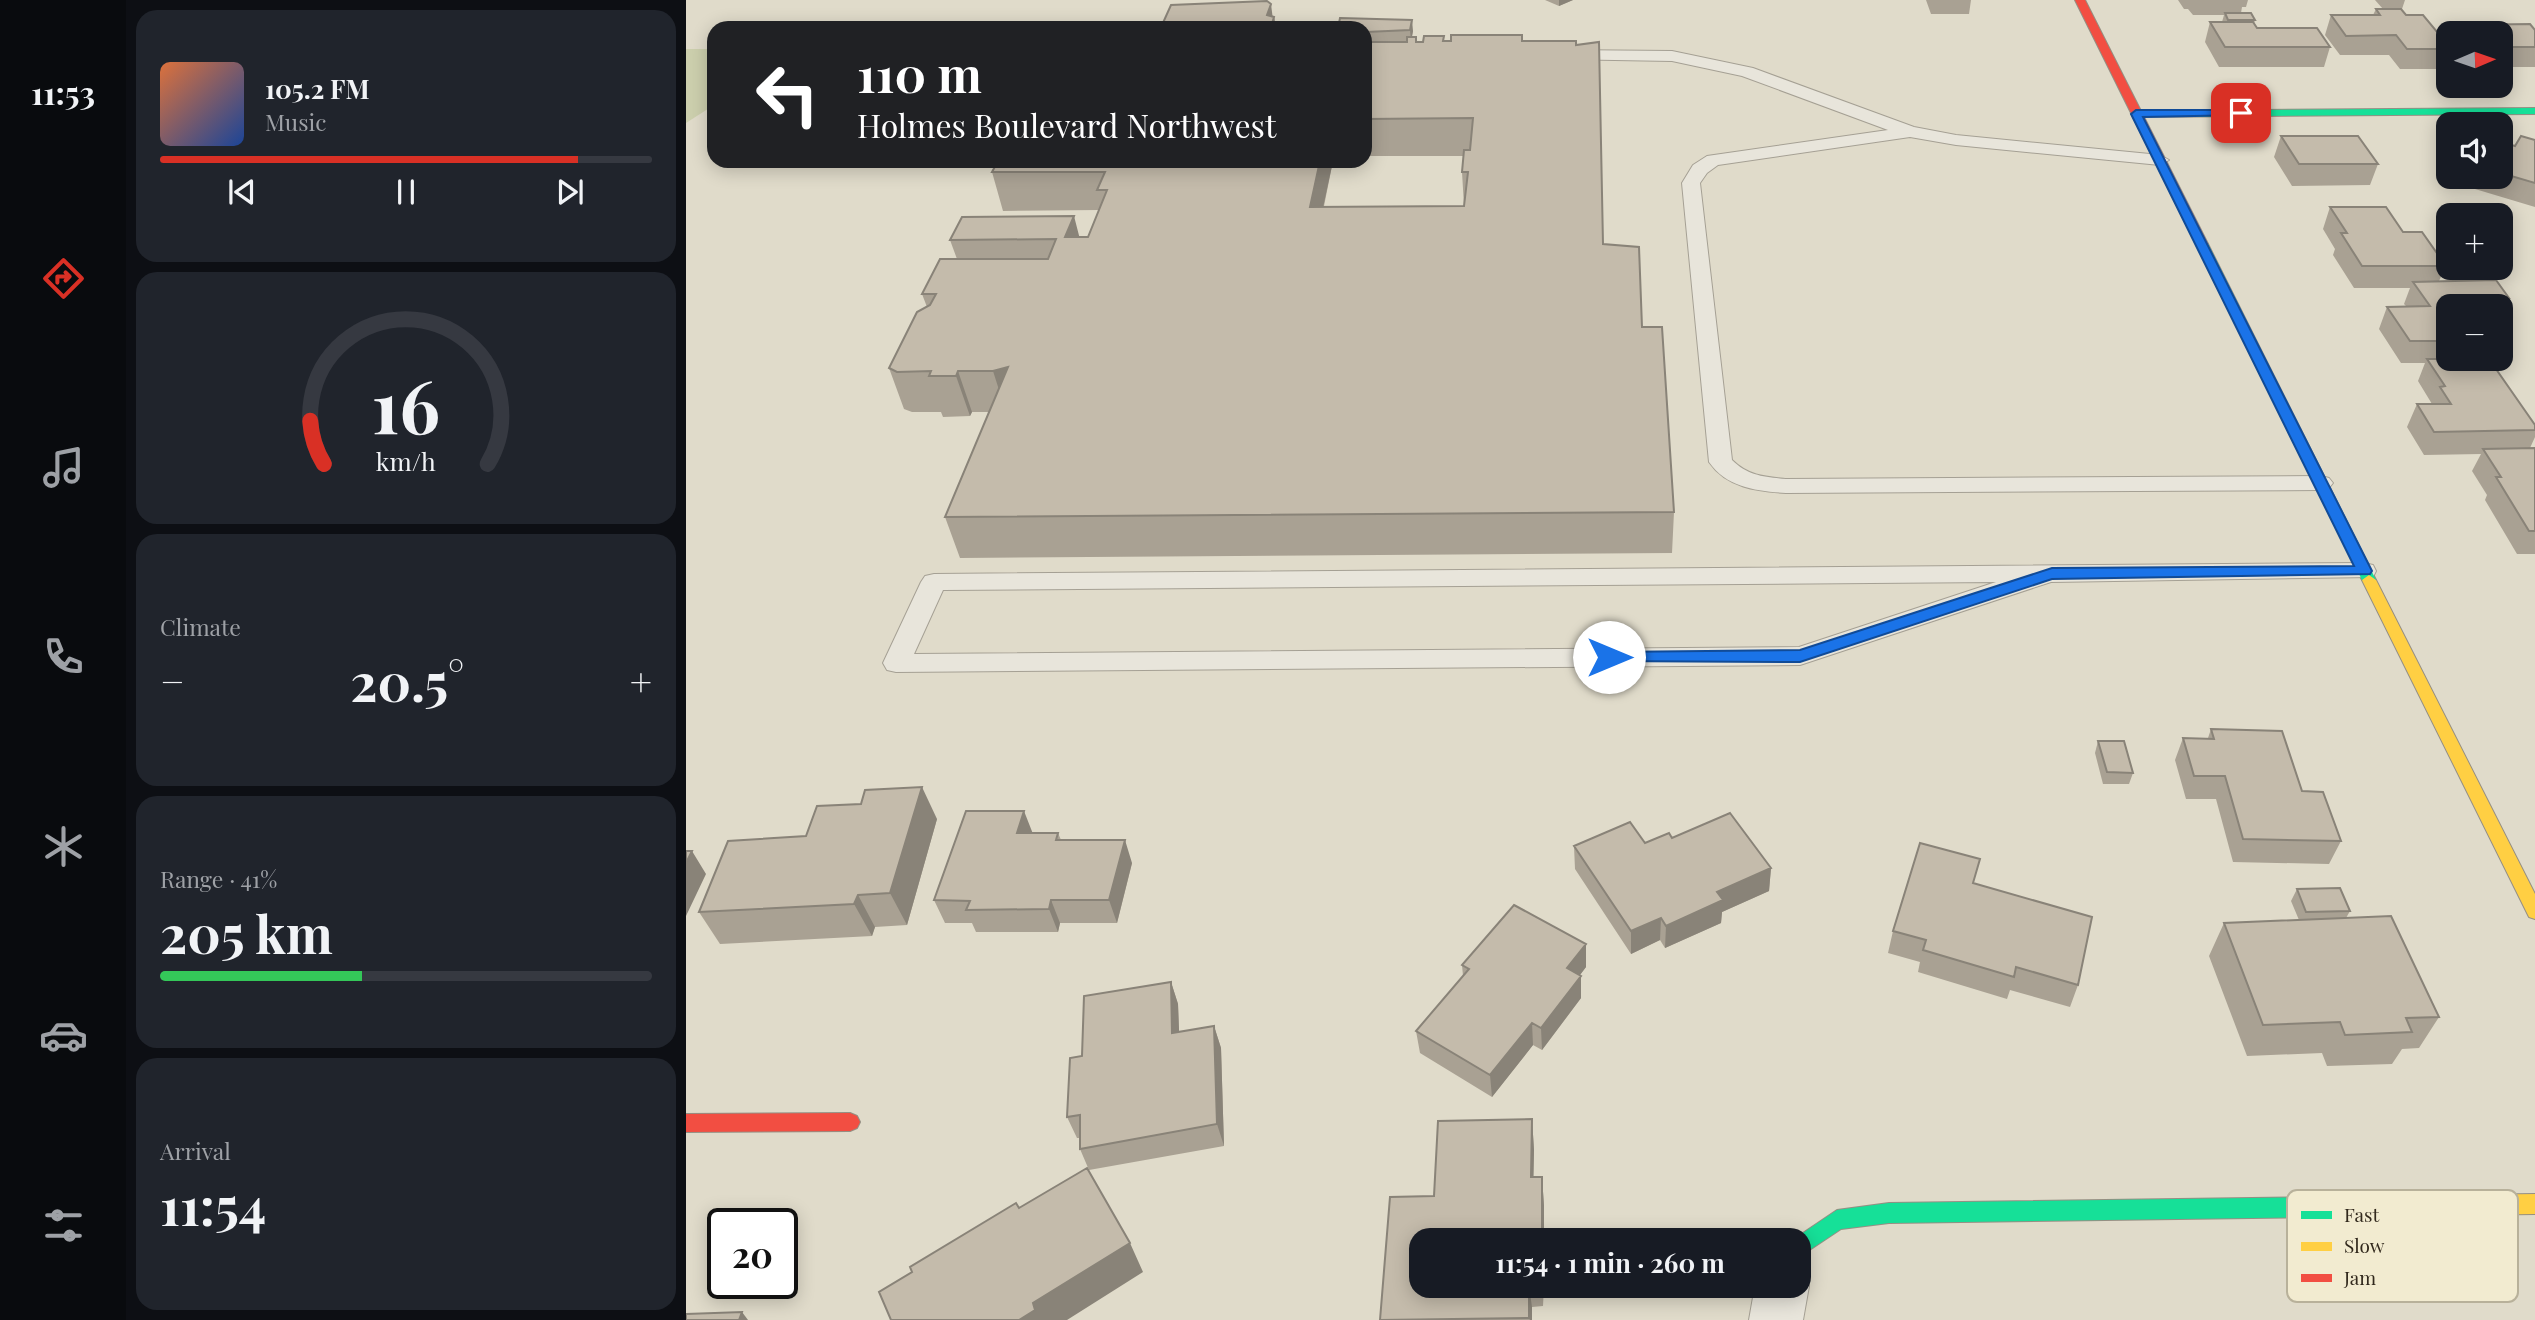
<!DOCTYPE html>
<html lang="en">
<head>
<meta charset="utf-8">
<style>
	:root { --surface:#171b24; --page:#20242c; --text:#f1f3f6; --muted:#9ea1a6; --line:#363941; --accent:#d93025 }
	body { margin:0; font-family:"Playfair Display",serif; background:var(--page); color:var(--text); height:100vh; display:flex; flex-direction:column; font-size:26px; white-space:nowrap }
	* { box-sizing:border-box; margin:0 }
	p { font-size:23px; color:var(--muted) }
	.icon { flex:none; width:38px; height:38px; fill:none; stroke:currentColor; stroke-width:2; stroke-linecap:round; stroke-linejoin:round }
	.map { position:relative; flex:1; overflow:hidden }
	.side { display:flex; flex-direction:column; gap:10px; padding:10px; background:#0d0f14; width:560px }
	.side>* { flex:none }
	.hud { position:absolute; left:21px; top:21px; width:665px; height:147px; border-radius:21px; box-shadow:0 4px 18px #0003; background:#202124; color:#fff; overflow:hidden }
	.needle { width:46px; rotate:88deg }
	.tools { position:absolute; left:1750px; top:21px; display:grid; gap:14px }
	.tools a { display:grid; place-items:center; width:77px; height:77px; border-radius:14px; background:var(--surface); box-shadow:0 4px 18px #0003; font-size:35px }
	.speed { position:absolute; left:21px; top:1208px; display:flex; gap:14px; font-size:35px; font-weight:700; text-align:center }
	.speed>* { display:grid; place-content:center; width:91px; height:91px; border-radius:50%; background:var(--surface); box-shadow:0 4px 18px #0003; line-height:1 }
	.speed .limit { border:4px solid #111; border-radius:10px; background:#fff; color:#111 }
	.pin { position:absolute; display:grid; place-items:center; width:60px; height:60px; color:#fff; margin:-30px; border-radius:14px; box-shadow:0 4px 10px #0006 }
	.me { position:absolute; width:77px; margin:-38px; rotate:90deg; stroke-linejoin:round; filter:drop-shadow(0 0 5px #0008) }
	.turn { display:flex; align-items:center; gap:24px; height:147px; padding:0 35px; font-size:32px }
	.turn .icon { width:91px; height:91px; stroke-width:2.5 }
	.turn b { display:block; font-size:49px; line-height:60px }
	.big { font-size:52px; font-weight:700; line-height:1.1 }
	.side .card { flex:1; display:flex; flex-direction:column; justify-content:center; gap:10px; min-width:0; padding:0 24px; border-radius:21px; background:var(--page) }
	.side .dial { align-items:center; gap:0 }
	.dial svg { height:182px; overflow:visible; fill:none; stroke:var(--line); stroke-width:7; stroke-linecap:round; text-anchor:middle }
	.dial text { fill:var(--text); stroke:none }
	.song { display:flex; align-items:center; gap:21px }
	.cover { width:84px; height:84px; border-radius:10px; background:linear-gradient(135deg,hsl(20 70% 55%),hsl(220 70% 35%)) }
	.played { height:7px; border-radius:4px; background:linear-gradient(90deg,var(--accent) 85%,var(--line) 85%) }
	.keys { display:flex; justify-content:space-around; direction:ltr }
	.heat { display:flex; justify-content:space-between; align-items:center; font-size:38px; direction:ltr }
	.charge { height:10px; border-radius:5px; background:linear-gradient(90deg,#34c759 41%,var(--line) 0) }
	.trip { position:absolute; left:723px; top:1228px; width:402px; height:70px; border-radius:21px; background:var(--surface); box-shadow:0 4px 18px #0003; font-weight:700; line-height:70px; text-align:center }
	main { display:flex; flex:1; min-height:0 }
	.tab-bar { display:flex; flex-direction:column; width:126px; justify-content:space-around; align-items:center; background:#090b0e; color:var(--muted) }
	.tab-bar .icon { width:49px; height:49px }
	.tab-bar .on { color:var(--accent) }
	.tab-bar b { font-size:32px; color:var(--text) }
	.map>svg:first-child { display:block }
	.green { fill:#cccfad }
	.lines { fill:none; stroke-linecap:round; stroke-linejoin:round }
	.lane-casing { stroke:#a5a094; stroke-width:2 }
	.street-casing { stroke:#a5a094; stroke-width:2 }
	.fast-casing { stroke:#958f83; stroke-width:2 }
	.slow-casing { stroke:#958f83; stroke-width:2 }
	.jam-casing { stroke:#958f83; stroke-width:2 }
	.lane { fill:#e8e5db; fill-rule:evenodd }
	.street { fill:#e8e5db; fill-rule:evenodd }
	.fast { fill:#16e098; fill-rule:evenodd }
	.slow { fill:#ffcf43; fill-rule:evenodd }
	.jam { fill:#f24e42; fill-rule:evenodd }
	.wall { fill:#a9a193 }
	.shaded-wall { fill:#898378 }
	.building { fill:#c4bbab; stroke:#898378; stroke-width:2 }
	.route { fill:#1a73e8; stroke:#114b97; stroke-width:2 }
	.key { fill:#f2ebd0; stroke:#b8b19a; stroke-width:2 }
	.key-label { font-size:19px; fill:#32291d }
</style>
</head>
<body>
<main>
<nav class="tab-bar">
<b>11:53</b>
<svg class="icon on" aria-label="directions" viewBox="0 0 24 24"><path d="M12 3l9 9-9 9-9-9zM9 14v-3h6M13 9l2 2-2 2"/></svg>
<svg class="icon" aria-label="music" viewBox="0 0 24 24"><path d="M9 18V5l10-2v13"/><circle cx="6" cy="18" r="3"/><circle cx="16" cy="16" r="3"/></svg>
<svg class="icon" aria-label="phone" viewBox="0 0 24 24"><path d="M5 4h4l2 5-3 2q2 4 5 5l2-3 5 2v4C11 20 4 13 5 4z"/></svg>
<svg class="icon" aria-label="climate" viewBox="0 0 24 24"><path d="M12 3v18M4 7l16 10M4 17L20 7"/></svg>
<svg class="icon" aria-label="car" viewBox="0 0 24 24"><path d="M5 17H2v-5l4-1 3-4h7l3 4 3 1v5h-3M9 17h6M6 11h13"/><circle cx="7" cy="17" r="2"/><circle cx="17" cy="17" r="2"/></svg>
<svg class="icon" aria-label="filters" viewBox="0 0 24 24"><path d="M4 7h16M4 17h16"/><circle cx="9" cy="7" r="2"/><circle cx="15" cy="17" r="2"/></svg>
</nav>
<section class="side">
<div class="card">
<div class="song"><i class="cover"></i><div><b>105.2 FM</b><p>Music</p></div></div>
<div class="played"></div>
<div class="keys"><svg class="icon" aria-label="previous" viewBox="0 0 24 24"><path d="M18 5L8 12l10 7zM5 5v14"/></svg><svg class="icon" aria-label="pause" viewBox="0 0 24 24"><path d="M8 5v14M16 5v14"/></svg><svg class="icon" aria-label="next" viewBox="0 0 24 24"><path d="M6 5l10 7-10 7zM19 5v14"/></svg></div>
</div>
<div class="card dial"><svg viewBox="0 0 100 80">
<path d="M14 69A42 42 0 1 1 86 69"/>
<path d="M14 69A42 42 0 0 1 8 50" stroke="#d93025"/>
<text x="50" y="56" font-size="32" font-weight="700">16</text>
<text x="50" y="72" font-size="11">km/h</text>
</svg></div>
<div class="card"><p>Climate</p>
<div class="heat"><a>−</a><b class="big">20.5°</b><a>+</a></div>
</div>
<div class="card"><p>Range · 41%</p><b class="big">205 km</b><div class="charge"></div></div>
<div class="card"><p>Arrival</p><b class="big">11:54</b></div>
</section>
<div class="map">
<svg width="1849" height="1320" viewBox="0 0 1849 1320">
	<rect width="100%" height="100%" fill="#e0dbca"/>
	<path class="green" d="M 0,49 L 28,49 L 28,105 L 0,123 Z"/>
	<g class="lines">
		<defs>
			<path id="lane" d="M 877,50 L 986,51 L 1067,68 L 1228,127 L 1270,135 L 1474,155 L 1483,160 L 1474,165 L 1270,145 L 1224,137 L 1032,165 L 1021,173 L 1014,183 L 1046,460 C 1062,476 1079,477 1100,479 L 1635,476 L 1643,478 L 1647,483 L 1643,488 L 1635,490 L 1100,493 C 1071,491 1041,488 1023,462 L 996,183 L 1007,165 L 1021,156 L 1202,130 L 1056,76 L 986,61 L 871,59 L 871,51 Z
				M 1678,563 L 1687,565 L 1690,571 L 1687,577 L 1365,582 L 1114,665 L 210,672 L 201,670 L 197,663 L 235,582 L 239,576 L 248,574 ZM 1310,582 L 1113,647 L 228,654 L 257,590 Z"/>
			<path id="street" d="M 1113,1267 L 1123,1286 L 1117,1320 L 1063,1320 L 1069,1286 L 1113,1286 Z"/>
			<path id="fast" d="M 1849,108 L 1849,114 L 1450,117 L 1445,114 L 1450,111 Z
				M 1516,240 L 1522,244 L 1690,580 L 1688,584 L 1683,585 L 1676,580 L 1510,244 Z
				M 1711,1196 L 1718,1199 L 1721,1206 L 1718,1213 L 1711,1216 L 1203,1223 L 1155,1229 L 1113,1257 L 1113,1241 L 1105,1241 L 1151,1210 L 1203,1203 Z"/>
			<path id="slow" d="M 1683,575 L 1690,580 L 1849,894 L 1849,919 L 1843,917 L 1676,580 Z
				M 1849,1194 L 1849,1214 L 1711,1216 L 1704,1213 L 1701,1206 L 1704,1199 L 1711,1196 Z"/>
			<path id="jam" d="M 1389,0 L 1399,0 L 1522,244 L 1520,246 L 1512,246 L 1510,244 Z
				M 164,1113 L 171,1116 L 174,1122 L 171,1128 L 164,1131 L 0,1132 L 0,1114 Z"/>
		</defs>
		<use href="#lane" class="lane-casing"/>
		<use href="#street" class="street-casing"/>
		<use href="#fast" class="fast-casing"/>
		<use href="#slow" class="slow-casing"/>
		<use href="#jam" class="jam-casing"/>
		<use href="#lane" class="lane"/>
		<use href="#street" class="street"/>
		<use href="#fast" class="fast"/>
		<use href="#slow" class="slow"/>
		<use href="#jam" class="jam"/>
	</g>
	<path class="wall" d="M 859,0 L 887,0 L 873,6 Z
		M 1240,0 L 1285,0 L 1283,14 L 1245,14 Z
		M 1492,0 L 1562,0 L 1560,7 L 1556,7 L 1555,13 L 1569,20 L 1568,24 L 1571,28 L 1644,47 L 1638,67 L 1533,67 L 1519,42 L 1524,22 L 1536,22 L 1538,15 L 1507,15 L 1502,9 L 1498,9 Z
		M 1689,0 L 1719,0 L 1716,9 L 1720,15 L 1762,45 L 1762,55 L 1757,69 L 1714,69 L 1703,55 L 1654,55 L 1639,35 L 1645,15 L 1687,15 L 1690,9 L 1697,9 Z
		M 586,16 L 588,17 L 590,28 L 477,28 L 476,25 Z
		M 1774,25 L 1849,30 L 1849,67 L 1815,67 L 1815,33 L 1771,33 Z
		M 679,28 L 727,31 L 726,37 L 730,37 L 731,42 L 737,42 L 758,36 L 758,41 L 837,41 L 890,45 L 917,244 L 956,327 L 988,512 L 986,553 L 274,558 L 259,517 L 303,412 L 286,412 L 284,416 L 257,417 L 255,412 L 226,412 L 218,409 L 203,368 L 241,307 L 236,294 L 271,259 L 264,240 L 402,237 L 413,210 L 317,211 L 306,172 L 312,161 L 647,161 L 638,206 L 778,206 L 776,172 L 778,156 L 679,156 Z
		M 1595,136 L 1692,164 L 1684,185 L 1606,186 L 1588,157 Z
		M 1849,140 L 1849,207 L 1759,180 L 1762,172 L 1762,177 L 1815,177 L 1815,142 L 1829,146 Z
		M 1644,207 L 1717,232 L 1760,266 L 1753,281 L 1823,298 L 1815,317 L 1815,306 L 1762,306 L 1762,359 L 1813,359 L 1811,362 L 1805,362 L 1849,425 L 1849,437 L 1844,448 L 1849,448 L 1849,554 L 1831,554 L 1799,500 L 1801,495 L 1786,471 L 1795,454 L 1738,455 L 1721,427 L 1731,404 L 1746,404 L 1732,381 L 1739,363 L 1715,363 L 1693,329 L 1701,307 L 1720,306 L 1718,304 L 1724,288 L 1668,288 L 1647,255 L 1649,249 L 1637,229 Z
		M 1815,330 L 1822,340 L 1815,355 Z
		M 1525,729 L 1616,791 L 1655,841 L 1643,864 L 1547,862 L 1530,799 L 1500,799 L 1489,760 L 1497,738 L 1522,738 Z
		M 1412,741 L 1447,773 L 1443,784 L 1417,784 L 1409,753 Z
		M 175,804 L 251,819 L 221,925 L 189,927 L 186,936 L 34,944 L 13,912 L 120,836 Z
		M 346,833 L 372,833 L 375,840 L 446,863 L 431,923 L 374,923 L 372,932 L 290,932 L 286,923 L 259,923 L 248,900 Z
		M 986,838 L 1085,868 L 1083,891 L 1036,912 L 1035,923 L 979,948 L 974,940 L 945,954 L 889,869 L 888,846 L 959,843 Z
		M 1288,883 L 1392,985 L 1384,1007 L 1324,990 L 1321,999 L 1232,972 L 1234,962 L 1202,953 L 1207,931 Z
		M 1611,889 L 1664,911 L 1660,918 L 1753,1017 L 1733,1048 L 1716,1049 L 1706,1064 L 1641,1066 L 1636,1053 L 1561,1056 L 1523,956 L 1538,923 L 1613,920 L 1605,901 Z
		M 776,965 L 900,967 L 893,976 L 895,998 L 856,1050 L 847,1045 L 806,1097 L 734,1053 L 730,1031 L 777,976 Z
		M 485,982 L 492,1004 L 493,1032 L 528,1026 L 535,1048 L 538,1146 L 403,1170 L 394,1149 L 394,1138 L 391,1138 L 381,1117 L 396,1056 Z
		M 846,1119 L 848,1150 L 847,1177 L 856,1177 L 858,1206 L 735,1286 L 858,1286 L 857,1306 L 846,1307 L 846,1320 L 694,1320 L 748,1196 Z"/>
	<path class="shaded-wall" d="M 873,0 L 887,0 L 873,6 Z
		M 585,4 L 587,20 L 588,17 L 590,28 L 582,28 L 581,15 Z
		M 726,20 L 727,31 L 725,41 L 724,30 Z
		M 634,161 L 647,161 L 629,245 L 624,207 Z
		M 388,216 L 398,255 L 379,237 Z
		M 322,367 L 320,412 L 307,371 Z
		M 272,371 L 286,412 L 284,416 L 270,376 Z
		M 236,787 L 251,819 L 221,925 L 204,893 Z
		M 338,811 L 347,834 L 331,833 Z
		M 439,840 L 446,863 L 431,923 L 423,900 Z
		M 6,851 L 20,874 L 0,916 L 0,863 Z
		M 1085,868 L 1083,891 L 1036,912 L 1035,923 L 979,948 L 980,926 L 1031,892 Z
		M 172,895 L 189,927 L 186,936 L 168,904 Z
		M 365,900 L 374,923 L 372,932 L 363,909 Z
		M 975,918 L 974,940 L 945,954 L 945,931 Z
		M 900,944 L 900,967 L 882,991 L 881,968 Z
		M 895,976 L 895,998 L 856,1050 L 855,1028 Z
		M 485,982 L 492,1004 L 494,1055 L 486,1033 Z
		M 846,1023 L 847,1045 L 806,1097 L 804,1075 Z
		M 528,1026 L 535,1048 L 538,1146 L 531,1124 Z
		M 846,1119 L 848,1150 L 847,1207 L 845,1177 Z
		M 856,1177 L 858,1206 L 858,1241 L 856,1241 Z
		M 444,1243 L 457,1272 L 381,1320 L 333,1320 L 347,1303 Z
		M 843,1286 L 846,1307 L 846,1320 L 844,1320 L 843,1318 Z
		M 56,1312 L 62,1320 L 53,1320 Z"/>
	<path class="building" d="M 581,1 L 585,4 L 581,15 L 588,17 L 585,27 L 582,28 L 522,28 L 523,25 L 476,25 L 485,5 Z
		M 1690,9 L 1715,9 L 1720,15 L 1737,15 L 1762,45 L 1762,49 L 1721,49 L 1710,35 L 1660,36 L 1645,15 L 1694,15 Z
		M 1539,13 L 1565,13 L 1569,20 L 1542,20 Z
		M 654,18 L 726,20 L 724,30 L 680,32 L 679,28 L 652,28 Z
		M 1524,22 L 1567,22 L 1571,28 L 1631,28 L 1644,47 L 1539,47 Z
		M 1844,24 L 1849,30 L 1849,47 L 1815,47 L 1815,33 L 1781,33 L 1774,25 Z
		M 765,35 L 836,35 L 836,41 L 890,41 L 890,45 L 913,42 L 917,244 L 953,247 L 956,327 L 976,327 L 988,512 L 259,517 L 322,367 L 307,371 L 272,371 L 270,376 L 243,376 L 245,371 L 211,372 L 203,368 L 231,312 L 244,305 L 250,294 L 236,294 L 254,259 L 362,259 L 370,239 L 264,240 L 276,217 L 388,216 L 379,237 L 402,237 L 421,190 L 411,190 L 419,172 L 306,172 L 312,161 L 634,161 L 624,207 L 778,206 L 782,172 L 776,172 L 778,150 L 784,150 L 787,118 L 679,119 L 679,42 L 721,42 L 721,37 L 730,37 L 730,42 L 737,42 L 738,36 L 758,36 L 757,41 L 765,41 Z
		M 1595,136 L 1672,136 L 1692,164 L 1613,164 Z
		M 1835,136 L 1849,140 L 1849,183 L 1815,173 L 1815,142 L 1829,146 Z
		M 1644,207 L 1700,207 L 1717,232 L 1736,232 L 1760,266 L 1676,266 L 1655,233 L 1661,233 Z
		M 1810,280 L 1823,298 L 1791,299 L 1797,306 L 1762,306 L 1762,341 L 1724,341 L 1701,307 L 1744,306 L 1727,282 Z
		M 1815,330 L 1822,340 L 1815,340 Z
		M 1741,359 L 1803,359 L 1849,425 L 1849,430 L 1748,432 L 1731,404 L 1765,404 L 1754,387 L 1759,386 Z
		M 1849,448 L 1849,531 L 1843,531 L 1810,477 L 1815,477 L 1797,449 Z
		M 1525,729 L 1596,731 L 1616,791 L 1637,792 L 1655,841 L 1557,839 L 1539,776 L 1508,776 L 1497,738 L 1528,739 Z
		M 1412,741 L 1438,741 L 1447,773 L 1421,772 Z
		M 236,787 L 204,893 L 172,895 L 168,904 L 13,912 L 42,841 L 120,836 L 131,806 L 175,804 L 179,790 Z
		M 280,811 L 338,811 L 331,833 L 372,833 L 370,840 L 439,840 L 423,900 L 365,900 L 363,909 L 280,910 L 284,901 L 248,900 Z
		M 1044,813 L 1085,868 L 1031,892 L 1037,900 L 980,926 L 975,918 L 945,931 L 888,846 L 944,822 L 959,843 L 983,833 L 986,838 Z
		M 1234,843 L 1294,859 L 1287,883 L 1406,917 L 1392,985 L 1330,967 L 1328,977 L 1237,950 L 1240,940 L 1207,931 Z
		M 0,851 L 6,851 L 0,863 Z
		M 1654,888 L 1664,911 L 1620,912 L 1611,889 Z
		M 828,905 L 900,944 L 881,968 L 895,976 L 855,1028 L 846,1023 L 804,1075 L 730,1031 L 783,969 L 776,965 Z
		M 1705,916 L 1753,1017 L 1720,1018 L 1726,1032 L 1659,1035 L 1654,1022 L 1577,1025 L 1538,923 Z
		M 485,982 L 486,1033 L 528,1026 L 531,1124 L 394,1149 L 394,1115 L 381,1117 L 384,1058 L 396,1056 L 398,996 Z
		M 846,1119 L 845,1177 L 856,1177 L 856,1241 L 735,1241 L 735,1286 L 843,1286 L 843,1318 L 694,1320 L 704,1197 L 748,1196 L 752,1121 Z
		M 401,1168 L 444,1243 L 347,1303 L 349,1310 L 333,1320 L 205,1320 L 193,1292 L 226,1272 L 224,1267 L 330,1203 L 333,1208 Z
		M 56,1312 L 53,1320 L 0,1320 L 0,1314 Z"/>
	<path class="route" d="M 1555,110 L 1561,113 L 1559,115 L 1457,117 L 1686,571 L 1684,574 L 1366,579 L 1114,662 L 917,661 L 915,657 L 923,652 L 1114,650 L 1366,568 L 1668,566 L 1445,114 L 1450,110 Z"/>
	<rect x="1601" y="1190" width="231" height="112" rx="10" class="key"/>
	<rect x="1615" y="1211" width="31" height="8" fill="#16e098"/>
	<rect x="1615" y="1242" width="31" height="9" fill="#ffcf43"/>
	<rect x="1615" y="1274" width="31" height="8" fill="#f24e42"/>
	<g class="key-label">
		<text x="1658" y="1222">Fast</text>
		<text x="1658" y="1253">Slow</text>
		<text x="1658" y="1285">Jam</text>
	</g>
</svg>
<div class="tools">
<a><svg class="needle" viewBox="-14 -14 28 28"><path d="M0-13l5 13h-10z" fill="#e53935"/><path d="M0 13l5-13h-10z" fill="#9ea1a6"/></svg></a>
<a><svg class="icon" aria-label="sound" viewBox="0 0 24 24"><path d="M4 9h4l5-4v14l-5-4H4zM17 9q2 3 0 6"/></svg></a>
<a>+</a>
<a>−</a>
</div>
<div class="speed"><div class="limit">20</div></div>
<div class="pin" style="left:1555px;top:113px;background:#d93025"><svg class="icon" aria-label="arrive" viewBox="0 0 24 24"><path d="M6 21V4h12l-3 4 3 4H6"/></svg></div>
<svg class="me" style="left:923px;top:657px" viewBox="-20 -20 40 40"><circle r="19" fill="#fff"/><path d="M0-13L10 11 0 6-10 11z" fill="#1a73e8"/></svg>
<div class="trip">11:54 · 1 min · 260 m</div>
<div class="hud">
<div class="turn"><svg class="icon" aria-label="left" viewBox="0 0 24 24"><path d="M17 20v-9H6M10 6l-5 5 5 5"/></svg><div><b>110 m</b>Holmes Boulevard Northwest</div></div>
</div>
</div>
</main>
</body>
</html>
